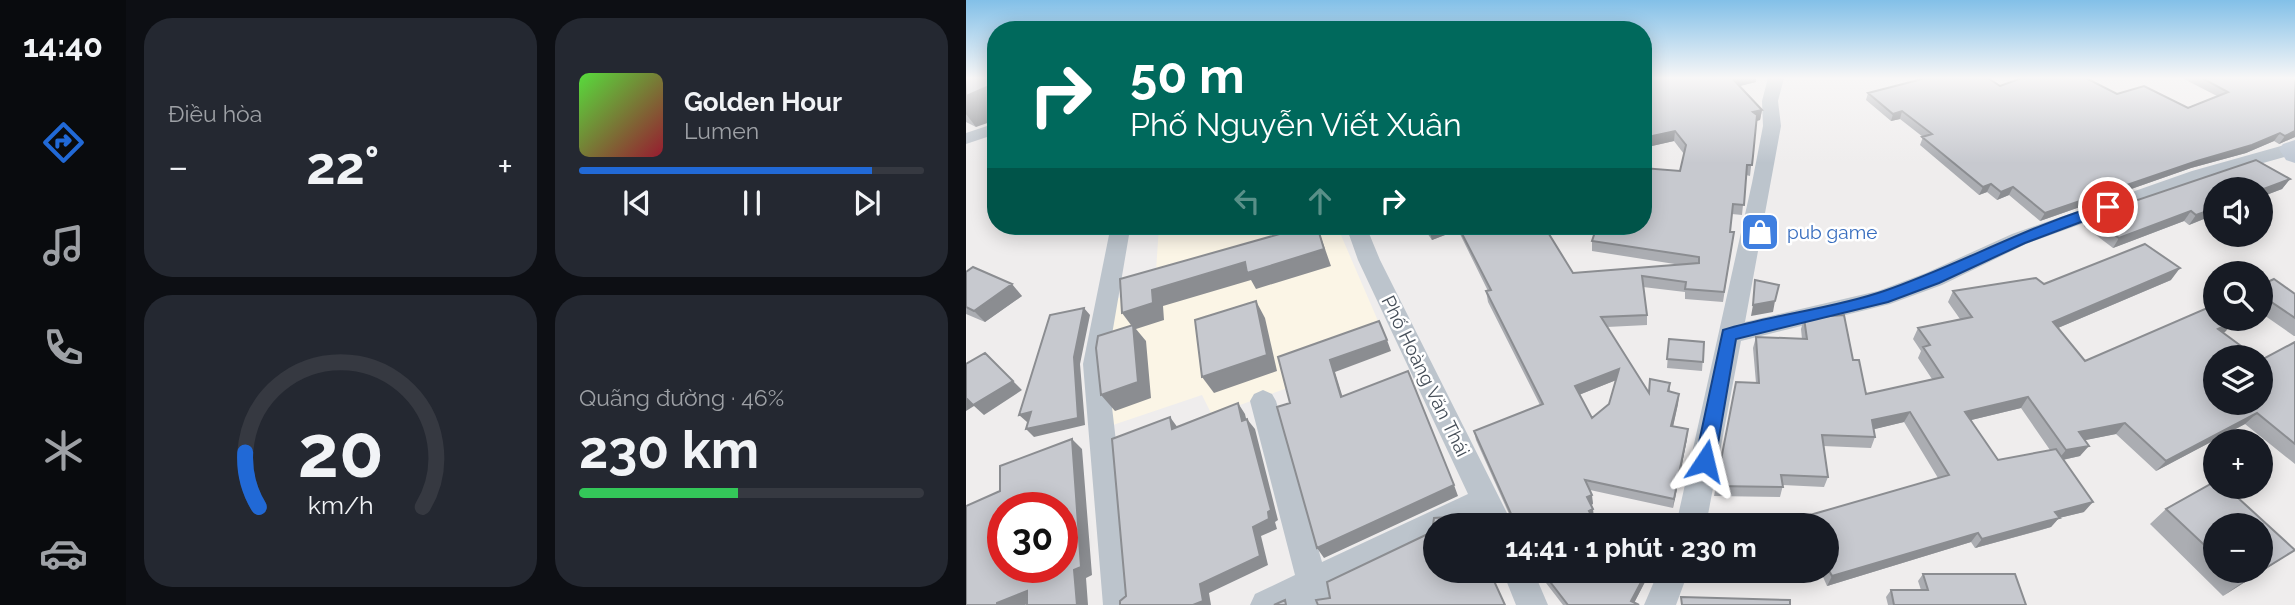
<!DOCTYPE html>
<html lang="vi">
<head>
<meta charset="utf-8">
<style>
	:root { --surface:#171b24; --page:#242831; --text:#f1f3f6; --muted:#9ea1a6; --line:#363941; --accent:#2169d6 }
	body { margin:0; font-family:Raleway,sans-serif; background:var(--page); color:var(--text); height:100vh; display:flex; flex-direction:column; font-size:26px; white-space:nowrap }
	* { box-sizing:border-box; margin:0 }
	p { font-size:23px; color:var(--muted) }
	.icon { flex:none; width:38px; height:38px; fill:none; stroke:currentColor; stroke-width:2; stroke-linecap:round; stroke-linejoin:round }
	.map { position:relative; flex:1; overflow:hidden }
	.details { display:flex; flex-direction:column; gap:18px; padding:18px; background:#0d0f14; width:840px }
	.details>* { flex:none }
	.hud { position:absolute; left:21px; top:21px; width:665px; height:214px; border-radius:28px; box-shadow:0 4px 18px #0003; background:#00695c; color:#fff; overflow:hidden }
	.fabs { position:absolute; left:1237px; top:177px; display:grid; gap:14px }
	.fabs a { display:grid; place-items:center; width:70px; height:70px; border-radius:50%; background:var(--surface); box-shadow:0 4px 18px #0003; font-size:35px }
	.speed { position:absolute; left:21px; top:492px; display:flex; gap:14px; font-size:35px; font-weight:700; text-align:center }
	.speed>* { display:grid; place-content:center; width:91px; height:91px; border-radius:50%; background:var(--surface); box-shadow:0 4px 18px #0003; line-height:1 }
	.speed .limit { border:10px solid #d22; background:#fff; color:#111 }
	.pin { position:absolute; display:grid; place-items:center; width:60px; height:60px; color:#fff; margin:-30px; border:4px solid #fff; border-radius:50%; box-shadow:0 2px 7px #0007 }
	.me { position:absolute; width:77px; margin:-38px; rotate:10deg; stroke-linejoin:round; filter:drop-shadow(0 0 5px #0008) }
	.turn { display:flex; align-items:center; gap:24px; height:147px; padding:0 28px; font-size:32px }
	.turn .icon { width:91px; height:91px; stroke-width:2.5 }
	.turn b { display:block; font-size:49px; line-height:60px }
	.lanes { display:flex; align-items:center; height:66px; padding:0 28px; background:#0003; justify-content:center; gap:35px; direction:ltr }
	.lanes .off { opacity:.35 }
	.big { font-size:52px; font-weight:700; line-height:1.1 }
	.details .tile { flex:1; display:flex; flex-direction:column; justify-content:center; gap:10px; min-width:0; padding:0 24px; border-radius:28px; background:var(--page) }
	.details .dial { align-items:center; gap:0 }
	.dial svg { height:182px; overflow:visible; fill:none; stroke:var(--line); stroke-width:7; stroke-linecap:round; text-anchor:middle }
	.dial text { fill:var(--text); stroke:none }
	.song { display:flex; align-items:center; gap:21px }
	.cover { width:84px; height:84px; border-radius:10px; background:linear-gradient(135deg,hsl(110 70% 55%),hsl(350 70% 35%)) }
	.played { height:7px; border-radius:4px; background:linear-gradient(90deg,var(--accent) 85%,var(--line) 85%) }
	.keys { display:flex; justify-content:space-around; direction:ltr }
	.heat { display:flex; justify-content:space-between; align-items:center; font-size:38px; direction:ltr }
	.charge { height:10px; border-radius:5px; background:linear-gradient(90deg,#34c759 46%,var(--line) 0) }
	.details .tiles { flex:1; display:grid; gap:18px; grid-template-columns:repeat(2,1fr) }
	.trip { position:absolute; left:457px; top:513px; width:416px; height:70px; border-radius:35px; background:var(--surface); box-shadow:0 4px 18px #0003; font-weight:700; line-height:70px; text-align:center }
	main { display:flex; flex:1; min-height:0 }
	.menu { display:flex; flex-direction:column; width:126px; justify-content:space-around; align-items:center; background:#090b0e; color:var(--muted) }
	.menu .icon { width:49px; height:49px }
	.menu .on { color:var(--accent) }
	.menu b { font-size:32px; color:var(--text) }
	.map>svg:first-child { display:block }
	.commercial { fill:#fbf5e6 }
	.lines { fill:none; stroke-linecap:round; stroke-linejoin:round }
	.street { fill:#bcc4cc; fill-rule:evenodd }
	.secondary { fill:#bec7d3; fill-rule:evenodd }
	.wall { fill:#abadb2; fill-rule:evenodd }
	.shaded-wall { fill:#8b8d91 }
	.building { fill:#c7c9cf; stroke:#8b8d91; stroke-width:2; fill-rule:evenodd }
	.route { fill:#2169d6; stroke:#15448b; stroke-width:2 }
	.labels { text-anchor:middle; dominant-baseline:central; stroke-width:5; stroke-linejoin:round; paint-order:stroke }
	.shop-label { font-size:19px; fill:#366cbe; stroke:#fff; text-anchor:start }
	.street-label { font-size:19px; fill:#464f59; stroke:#fff }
</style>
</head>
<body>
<main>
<nav class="menu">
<b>14:40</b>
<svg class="icon on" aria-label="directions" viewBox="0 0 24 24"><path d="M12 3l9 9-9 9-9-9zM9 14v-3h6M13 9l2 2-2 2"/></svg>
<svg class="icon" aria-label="music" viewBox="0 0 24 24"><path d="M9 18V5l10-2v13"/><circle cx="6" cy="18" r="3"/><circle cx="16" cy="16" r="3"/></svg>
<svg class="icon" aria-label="phone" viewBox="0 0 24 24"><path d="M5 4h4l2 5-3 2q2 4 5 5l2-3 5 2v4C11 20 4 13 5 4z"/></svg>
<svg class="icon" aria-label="climate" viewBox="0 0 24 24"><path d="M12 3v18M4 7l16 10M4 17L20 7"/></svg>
<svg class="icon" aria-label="car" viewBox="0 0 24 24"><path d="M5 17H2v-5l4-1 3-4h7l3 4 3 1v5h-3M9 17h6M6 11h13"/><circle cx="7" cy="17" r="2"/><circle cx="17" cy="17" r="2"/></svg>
</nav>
<section class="details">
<div class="tiles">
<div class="tile"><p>Điều hòa</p>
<div class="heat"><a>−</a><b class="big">22°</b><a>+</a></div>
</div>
<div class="tile">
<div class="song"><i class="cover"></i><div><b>Golden Hour</b><p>Lumen</p></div></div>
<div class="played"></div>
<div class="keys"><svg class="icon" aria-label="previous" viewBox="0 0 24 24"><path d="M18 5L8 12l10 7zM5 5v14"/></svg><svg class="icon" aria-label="pause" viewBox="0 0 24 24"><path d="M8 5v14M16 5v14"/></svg><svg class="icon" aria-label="next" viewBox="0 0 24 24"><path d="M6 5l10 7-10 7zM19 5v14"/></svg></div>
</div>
<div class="tile dial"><svg viewBox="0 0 100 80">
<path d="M14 69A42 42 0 1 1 86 69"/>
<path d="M14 69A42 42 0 0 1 8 45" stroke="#2169d6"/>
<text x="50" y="56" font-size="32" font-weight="700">20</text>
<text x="50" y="72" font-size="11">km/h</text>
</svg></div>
<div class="tile"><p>Quãng đường · 46%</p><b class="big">230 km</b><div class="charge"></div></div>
</div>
</section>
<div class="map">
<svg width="1329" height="605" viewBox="0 0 1329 605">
	<rect width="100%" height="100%" fill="#efeded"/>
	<path class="commercial" d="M 193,226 L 371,226 L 425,351 L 246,415 L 236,395 L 144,426 L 146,300 L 189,286 Z"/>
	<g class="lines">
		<path class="street" d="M 802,78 L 818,78 L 812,101 L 815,126 L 779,322 L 912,291 L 960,273 L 1046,234 L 1226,171 L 1326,143 L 1329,144 L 1329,154 L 1240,179 L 1060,244 L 976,285 L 924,304 L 775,341 L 740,525 L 710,525 L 786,183 L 797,126 L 796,101 Z
			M 30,123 L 30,134 L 0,144 L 0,133 Z
			M 380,226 L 400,226 L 414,260 L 547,525 L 517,525 L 513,517 L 497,525 L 469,525 L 469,539 L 364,590 L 369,605 L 284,605 L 289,594 L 329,575 L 284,401 L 288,394 L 297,390 L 306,394 L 310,401 L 356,562 L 502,494 L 392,260 Z
			M 153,228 L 163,235 L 141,364 L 169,605 L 137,605 L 117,364 L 143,235 Z
			M 536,570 L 567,570 L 582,605 L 550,605 Z
			M 693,570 L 723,570 L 710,605 L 678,605 Z"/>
		<path class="secondary" d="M 1329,140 L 1329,163 L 1320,160 L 1313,149 L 1317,144 Z"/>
	</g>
	<path class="wall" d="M 0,78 L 10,127 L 0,122 Z
		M 677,78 L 790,78 L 790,82 L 774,86 L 796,110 L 794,120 L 790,121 L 784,176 L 780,175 L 776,215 L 766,214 L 764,232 L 768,232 L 757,302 L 719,299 L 719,292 L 677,287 L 681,315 L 681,325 L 641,327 L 683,393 L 704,383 L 704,392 L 713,394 L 712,404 L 707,426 L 721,439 L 707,508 L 624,490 L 627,504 L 625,505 L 628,518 L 627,519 L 630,525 L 548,525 L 510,440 L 508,431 L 574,405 L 522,302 L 520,291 L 522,291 L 492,230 L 466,240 L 456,226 L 511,226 L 517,233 L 607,273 L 715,265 L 626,251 L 626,241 L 714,171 L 718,154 L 708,141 L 677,148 ZM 650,380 L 643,404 L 626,418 L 613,395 Z
		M 954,78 L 1022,78 L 1034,86 L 1151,94 L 1222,108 L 1251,96 L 1216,78 L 1329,78 L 1329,137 L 1313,144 L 1308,141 L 1280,153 L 1225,168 L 1074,221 L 1043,195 L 1031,200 L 1021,192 L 1013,195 L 954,145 L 957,137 L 934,119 L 925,121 L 900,100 L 902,93 L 956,79 Z
		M 1290,160 L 1324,179 L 1316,189 L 1295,197 L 1295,189 L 1250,189 L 1250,214 L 1223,225 L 1218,221 L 1147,248 L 1118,226 L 1124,216 Z
		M 601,226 L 630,226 L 610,235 Z
		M 0,272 L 56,296 L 19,322 L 0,314 Z
		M 1205,280 L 1092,328 L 1119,361 L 1259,332 L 1257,333 L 1250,402 L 1329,342 L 1329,464 L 1279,424 L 1190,471 L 1150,434 L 1119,440 L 1114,456 L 1097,460 L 1118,512 L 1093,518 L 1085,527 L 1072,531 L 1009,548 L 1005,542 L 861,586 L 854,570 L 861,570 L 861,525 L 834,525 L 837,517 L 972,478 L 938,422 L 908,429 L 909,437 L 905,448 L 857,446 L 862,477 L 858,487 L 817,485 L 814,497 L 748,496 L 770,382 L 790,383 L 787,348 L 790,337 L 836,339 L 835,329 L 838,318 L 887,360 L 900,394 L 966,379 L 952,358 L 955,351 L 947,339 L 952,328 L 994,319 L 982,302 L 987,291 L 1078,284 ZM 1055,408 L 1084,450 L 1032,460 L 1005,420 Z
		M 1295,285 L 1329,294 L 1329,336 L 1328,336 L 1295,313 Z
		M 703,339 L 738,342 L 736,371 L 701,368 Z
		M 1200,509 L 1329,550 L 1257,596 L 1184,524 ZM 1250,525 L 1295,570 L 1250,570 Z
		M 570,570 L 679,570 L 681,571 L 680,580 L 668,603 L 673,605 L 597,605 Z
		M 957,574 L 1060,605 L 922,605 L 920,597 L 925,590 L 955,590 L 952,581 Z"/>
	<path class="shaded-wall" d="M 766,78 L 790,78 L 790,82 L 765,88 Z
		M 30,83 L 30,120 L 10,127 L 0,114 L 0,96 Z
		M 796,110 L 794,120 L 786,122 L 787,112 Z
		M 936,111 L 934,119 L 925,121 L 927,114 Z
		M 709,131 L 708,141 L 677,148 L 677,138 Z
		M 1329,131 L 1329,137 L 1313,144 L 1319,136 Z
		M 1314,133 L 1308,141 L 1280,153 L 1225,168 L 1074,221 L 1079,213 Z
		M 1324,179 L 1316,189 L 1295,197 L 1295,190 Z
		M 1025,184 L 1021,192 L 1013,195 L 1017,187 Z
		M 1047,187 L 1043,195 L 1031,200 L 1035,192 Z
		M 1250,208 L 1250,214 L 1223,225 L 1230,215 Z
		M 1225,211 L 1218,221 L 1147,248 L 1153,238 Z
		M 351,226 L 365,266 L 290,289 L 285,280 L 197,306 L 198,320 L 170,329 L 180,341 L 185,398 L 149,411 L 135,395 L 168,329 L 156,313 L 186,290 Z
		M 474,226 L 491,226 L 492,230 L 466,240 L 463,230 Z
		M 609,226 L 630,226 L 610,235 Z
		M 1214,268 L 1205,280 L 1080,333 L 1087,322 Z
		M 46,284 L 56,296 L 19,322 L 8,311 Z
		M 290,301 L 299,318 L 311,371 L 248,393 L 236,377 Z
		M 809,301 L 807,312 L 785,316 L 787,305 Z
		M 118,308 L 124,315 L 114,364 L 119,425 L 68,437 L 60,429 L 108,357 Z
		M 1269,321 L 1259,332 L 1243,340 L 1252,329 Z
		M 421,340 L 425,351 L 369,372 L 380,408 L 375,397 L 364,360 Z
		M 653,369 L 653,379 L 610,396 L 609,386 Z
		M 47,381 L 56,390 L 18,415 L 8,406 L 0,411 L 0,397 Z
		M 713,394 L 712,404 L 705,436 L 705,426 Z
		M 1062,397 L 1055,408 L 993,423 L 999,412 Z
		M 272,403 L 279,414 L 283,431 L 276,421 Z
		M 65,412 L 72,419 L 61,422 L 53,415 Z
		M 944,412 L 938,422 L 901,431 L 906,420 Z
		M 1291,413 L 1279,424 L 1190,471 L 1200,461 Z
		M 204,417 L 212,428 L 206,429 Z
		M 281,419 L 289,429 L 312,520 L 309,522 L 311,529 L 295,536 L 302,565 L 243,593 L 245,605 L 227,605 L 234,584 L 287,527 Z
		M 1159,423 L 1150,434 L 1105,443 L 1113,432 Z
		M 722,429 L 721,439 L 707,508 L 708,499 Z
		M 106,439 L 116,449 L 126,575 L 120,578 L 122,605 L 111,605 L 108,570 Z
		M 1123,446 L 1114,456 L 1091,461 L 1100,450 Z
		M 488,485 L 492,496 L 358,558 L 351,548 Z
		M 626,495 L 627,504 L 622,506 L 621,497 Z
		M 1127,502 L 1118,512 L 1093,518 L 1085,527 L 1009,548 L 1016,539 L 1089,512 Z
		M 627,509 L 628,518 L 624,520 L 623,511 Z
		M 1012,533 L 1005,542 L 861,586 L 866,576 Z
		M 1329,550 L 1309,563 L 1257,596 L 1277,582 Z
		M 681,571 L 680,580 L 667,605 L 665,601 Z
		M 61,591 L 73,599 L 59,605 L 31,605 L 31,603 Z"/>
	<path class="building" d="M 0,78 L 30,78 L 30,83 L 0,96 Z
		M 677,78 L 766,78 L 796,110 L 787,112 L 791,115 L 787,156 L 786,165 L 781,165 L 778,205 L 767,204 L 764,232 L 768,232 L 758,292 L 719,289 L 720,282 L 676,276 L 681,315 L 635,317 L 683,393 L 684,379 L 704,383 L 702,391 L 713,394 L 705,426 L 722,429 L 708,499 L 619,480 L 626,495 L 621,497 L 627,509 L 623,511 L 630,525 L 550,525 L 508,431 L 577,404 L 520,291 L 525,290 L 492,226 L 511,226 L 517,233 L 541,226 L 578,226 L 607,273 L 733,263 L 733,257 L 626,241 L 631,226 L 677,226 L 677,168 L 714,171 L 720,145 L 709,131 L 677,138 ZM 653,369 L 643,404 L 626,418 L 609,386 Z
		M 960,78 L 1022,78 L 1034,86 L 1056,78 L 1120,78 L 1151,94 L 1178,86 L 1222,108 L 1262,92 L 1236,78 L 1329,78 L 1329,131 L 1319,136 L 1314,133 L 1286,145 L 1231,161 L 1079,213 L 1047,187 L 1035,192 L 1025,184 L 1017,187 L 956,137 L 966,134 L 936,111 L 927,114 L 902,93 Z
		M 1290,160 L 1324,179 L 1295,190 L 1295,189 L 1250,189 L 1250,208 L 1230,215 L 1225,211 L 1153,238 L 1124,216 Z
		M 342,226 L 351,226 L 358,249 L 281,273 L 279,262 L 186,290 L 187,303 L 156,313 L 154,279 Z
		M 460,226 L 474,226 L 463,230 Z
		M 1179,244 L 1214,268 L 1087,322 L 1119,361 L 1248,305 L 1250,306 L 1250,318 L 1266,318 L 1269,321 L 1252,329 L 1290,357 L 1250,357 L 1250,402 L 1295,402 L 1295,360 L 1329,342 L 1329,444 L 1291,413 L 1200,461 L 1159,423 L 1113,432 L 1123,446 L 1100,450 L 1062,397 L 999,412 L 1032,460 L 1090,449 L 1127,502 L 1089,512 L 1094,518 L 1081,521 L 1016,539 L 1012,533 L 866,576 L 861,567 L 861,525 L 840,525 L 837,517 L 983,475 L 944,412 L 906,420 L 909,437 L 856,435 L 862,477 L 815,475 L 817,487 L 750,486 L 770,382 L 793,383 L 790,337 L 841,339 L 838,318 L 878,315 L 887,360 L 893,360 L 900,394 L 977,377 L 957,347 L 964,345 L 952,328 L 1006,317 L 987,291 L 1070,278 L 1078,284 Z
		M 7,267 L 46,284 L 8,311 L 0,307 L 0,272 Z
		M 1308,279 L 1329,294 L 1329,318 L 1295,295 L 1295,285 Z
		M 789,280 L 813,285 L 809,301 L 787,305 Z
		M 290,301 L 301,355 L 236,377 L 229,320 Z
		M 118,308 L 108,357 L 112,418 L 60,429 L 65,412 L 53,415 L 84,315 Z
		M 413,321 L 421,340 L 364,360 L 375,397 L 442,371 L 488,485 L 351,548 L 311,407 L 324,403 L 312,357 Z
		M 167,325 L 172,382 L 135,395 L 130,348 L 132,336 Z
		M 703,339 L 738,342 L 737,362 L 701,359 Z
		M 19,353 L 47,381 L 7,405 L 0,398 L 0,364 Z
		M 272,403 L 276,421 L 281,419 L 305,510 L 302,512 L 303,519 L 287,527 L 294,556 L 234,584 L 237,601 L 227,605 L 154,605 L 154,601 L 160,596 L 146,439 L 204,417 L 206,429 Z
		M 106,439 L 115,567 L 108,570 L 111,605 L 61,605 L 61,591 L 31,603 L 31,605 L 0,605 L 0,506 L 34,491 L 34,466 ZM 37,508 L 96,508 L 96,567 L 37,567 Z
		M 1250,481 L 1250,486 L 1259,486 L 1329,550 L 1277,582 L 1264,570 L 1295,570 L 1295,525 L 1250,525 L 1250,556 L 1200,509 Z
		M 498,516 L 502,525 L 469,525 L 469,570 L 523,570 L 539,605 L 352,605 L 350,600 L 364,598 L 361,582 L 466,532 L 468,518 Z
		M 575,570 L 679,570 L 681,571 L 665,601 L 673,605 L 602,605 Z
		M 957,574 L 1049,574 L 1060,605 L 928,605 L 925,590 L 962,590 Z
		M 715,597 L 824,600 L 824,605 L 716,605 Z
		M 319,600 L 320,605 L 308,605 Z"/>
	<linearGradient id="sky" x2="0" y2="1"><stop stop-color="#83c0e8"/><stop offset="0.48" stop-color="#f8f7f7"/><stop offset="1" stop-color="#f8f7f7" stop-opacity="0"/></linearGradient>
	<rect width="1329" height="163" fill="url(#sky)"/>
	<path class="route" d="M 1142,203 L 1147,204 L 1147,210 L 1059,243 L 973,283 L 922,302 L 770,339 L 749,461 L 746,467 L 739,470 L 732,467 L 729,461 L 757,330 C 809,314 866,309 918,291 C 994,265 1064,224 1142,203 Z"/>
	<defs>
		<symbol id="shop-square" viewBox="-11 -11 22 22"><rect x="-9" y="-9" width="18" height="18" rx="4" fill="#3f7fe0" stroke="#fff"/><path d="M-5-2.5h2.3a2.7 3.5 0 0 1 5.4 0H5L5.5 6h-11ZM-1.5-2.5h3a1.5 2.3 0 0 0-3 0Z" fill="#fff"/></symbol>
	</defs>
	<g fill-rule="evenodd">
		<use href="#shop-square" x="772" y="210" width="44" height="44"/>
	</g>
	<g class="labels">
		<g class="shop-label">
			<text x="821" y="232">pub game</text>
		</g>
		<g class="street-label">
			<text transform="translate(460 376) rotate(64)">Phố Hoàng Văn Thái</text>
		</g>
	</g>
</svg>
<div class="fabs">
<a><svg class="icon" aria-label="sound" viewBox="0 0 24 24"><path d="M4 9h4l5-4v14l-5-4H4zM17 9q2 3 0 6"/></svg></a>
<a><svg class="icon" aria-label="search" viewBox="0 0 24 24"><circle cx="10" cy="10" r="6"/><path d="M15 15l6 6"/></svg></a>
<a><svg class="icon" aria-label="layers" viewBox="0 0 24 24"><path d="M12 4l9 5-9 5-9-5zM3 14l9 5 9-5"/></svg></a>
<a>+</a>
<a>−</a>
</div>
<div class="speed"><div class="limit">30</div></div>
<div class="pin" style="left:1142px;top:207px;background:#d93025"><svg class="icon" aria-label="arrive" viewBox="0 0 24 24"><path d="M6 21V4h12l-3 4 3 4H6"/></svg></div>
<svg class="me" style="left:739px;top:461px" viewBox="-20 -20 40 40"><path d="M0-17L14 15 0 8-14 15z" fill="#2169d6" stroke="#fff" stroke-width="4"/></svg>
<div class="trip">14:41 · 1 phút · 230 m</div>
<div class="hud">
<div class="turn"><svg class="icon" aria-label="right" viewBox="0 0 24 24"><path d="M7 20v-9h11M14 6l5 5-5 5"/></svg><div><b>50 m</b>Phố Nguyễn Viết Xuân</div></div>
<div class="lanes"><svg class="icon off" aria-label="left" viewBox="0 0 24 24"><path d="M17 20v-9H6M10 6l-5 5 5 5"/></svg><svg class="icon off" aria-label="ahead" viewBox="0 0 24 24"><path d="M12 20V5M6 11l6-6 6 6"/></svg><svg class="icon" aria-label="right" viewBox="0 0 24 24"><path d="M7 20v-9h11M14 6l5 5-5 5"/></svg></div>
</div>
</div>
</main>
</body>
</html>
